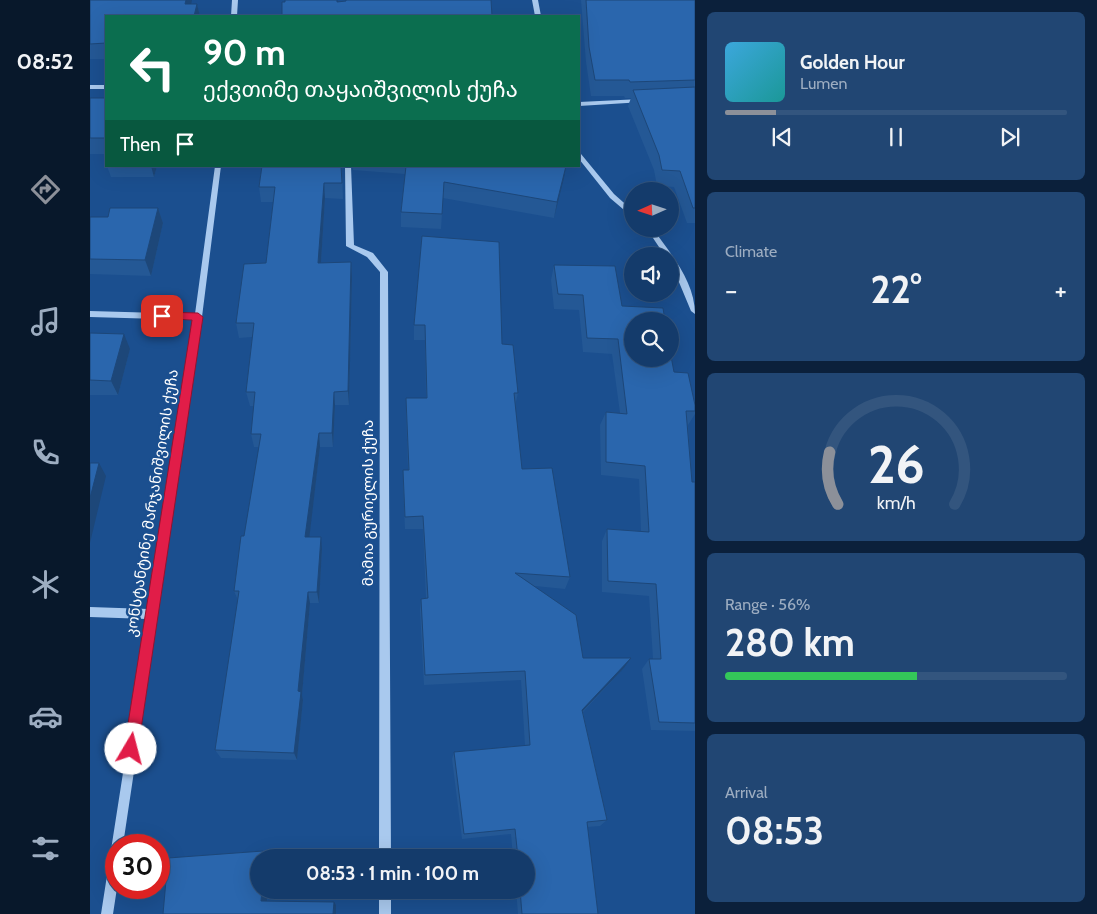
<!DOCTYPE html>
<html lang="en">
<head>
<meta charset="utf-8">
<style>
	:root { --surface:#143b6b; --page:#214673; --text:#f1f3f6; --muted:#9dadc1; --line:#33557e; --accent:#8c9099 }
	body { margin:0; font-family:Cabin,"Noto Sans Georgian",sans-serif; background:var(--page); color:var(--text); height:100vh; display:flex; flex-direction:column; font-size:19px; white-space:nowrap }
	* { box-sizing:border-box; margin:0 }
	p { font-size:16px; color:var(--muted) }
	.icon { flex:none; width:28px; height:28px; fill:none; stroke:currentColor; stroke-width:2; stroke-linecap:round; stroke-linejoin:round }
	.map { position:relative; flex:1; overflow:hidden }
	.panel { display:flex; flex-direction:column; gap:12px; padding:12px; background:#0b203b; width:402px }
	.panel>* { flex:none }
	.top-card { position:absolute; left:15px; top:15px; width:475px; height:152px; border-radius:0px; box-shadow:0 5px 20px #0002,0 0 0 1px var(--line); background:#0b6e4f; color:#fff; overflow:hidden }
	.needle { width:32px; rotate:267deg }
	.tools { position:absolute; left:534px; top:182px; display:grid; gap:10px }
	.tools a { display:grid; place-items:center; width:55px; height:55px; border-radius:50%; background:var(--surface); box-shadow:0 5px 20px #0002,0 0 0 1px var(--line); font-size:25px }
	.speed { position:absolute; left:15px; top:834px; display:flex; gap:10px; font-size:25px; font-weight:700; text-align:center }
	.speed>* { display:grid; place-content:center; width:65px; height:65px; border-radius:50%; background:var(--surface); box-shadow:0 5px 20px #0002,0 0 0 1px var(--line); line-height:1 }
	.speed .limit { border:8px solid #d22; background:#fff; color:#111 }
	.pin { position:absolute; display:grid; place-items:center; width:42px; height:42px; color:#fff; margin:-21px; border-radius:10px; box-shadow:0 2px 8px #0006 }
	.me { position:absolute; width:55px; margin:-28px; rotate:8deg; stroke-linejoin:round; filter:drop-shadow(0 0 4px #0008) }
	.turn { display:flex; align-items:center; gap:18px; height:105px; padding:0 15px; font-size:22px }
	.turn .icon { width:65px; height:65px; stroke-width:2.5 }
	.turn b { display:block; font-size:35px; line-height:42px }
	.then { display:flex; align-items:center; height:48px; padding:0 15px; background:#0003; gap:10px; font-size:19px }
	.big { font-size:38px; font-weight:700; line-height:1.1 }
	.panel .card { flex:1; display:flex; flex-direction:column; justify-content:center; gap:8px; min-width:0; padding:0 18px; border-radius:8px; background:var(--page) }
	.panel .dial { align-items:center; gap:0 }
	.dial svg { height:130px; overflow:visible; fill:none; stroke:var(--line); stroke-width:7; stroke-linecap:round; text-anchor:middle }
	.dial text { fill:var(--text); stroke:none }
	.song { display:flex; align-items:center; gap:15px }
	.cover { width:60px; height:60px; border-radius:8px; background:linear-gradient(135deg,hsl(200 70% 55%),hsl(180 70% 35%)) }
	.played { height:5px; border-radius:2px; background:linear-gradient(90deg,var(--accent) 15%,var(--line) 15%) }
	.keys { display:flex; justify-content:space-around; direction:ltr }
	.heat { display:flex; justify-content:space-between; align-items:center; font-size:28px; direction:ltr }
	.charge { height:8px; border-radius:4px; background:linear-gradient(90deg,#34c759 56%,var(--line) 0) }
	.trip { position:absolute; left:160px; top:849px; width:285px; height:50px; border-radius:25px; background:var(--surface); box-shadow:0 5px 20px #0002,0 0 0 1px var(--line); font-weight:700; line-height:50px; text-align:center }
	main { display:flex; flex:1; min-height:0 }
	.menu { display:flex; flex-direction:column; width:90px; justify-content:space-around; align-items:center; background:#08182b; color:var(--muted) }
	.menu .icon { width:35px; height:35px }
	.menu .selected { color:var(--accent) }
	.menu b { font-size:22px; color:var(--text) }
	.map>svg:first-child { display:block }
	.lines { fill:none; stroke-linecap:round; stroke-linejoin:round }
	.minor { fill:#a9c9ee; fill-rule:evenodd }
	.wall { fill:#245895 }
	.shaded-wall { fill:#1d4779 }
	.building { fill:#2a66ad; stroke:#1d4779 }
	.route { fill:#e11d48; stroke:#92132f }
	.labels { text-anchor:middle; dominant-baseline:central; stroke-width:5; stroke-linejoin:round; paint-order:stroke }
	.street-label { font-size:15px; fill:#fff; stroke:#1b4f8f }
</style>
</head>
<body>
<main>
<nav class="menu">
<b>08:52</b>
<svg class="icon selected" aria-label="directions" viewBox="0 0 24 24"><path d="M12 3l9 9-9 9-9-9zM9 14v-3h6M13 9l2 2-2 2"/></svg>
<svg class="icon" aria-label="music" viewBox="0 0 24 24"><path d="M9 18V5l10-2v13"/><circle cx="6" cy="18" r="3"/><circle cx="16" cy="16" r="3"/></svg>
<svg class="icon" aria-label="phone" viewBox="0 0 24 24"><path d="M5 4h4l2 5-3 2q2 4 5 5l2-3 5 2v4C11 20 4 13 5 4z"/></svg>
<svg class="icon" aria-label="climate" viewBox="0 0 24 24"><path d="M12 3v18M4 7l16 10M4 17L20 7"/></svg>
<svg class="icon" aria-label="car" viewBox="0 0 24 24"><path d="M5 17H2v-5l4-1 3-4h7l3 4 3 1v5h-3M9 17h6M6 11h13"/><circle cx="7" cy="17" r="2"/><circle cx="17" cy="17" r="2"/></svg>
<svg class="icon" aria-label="filters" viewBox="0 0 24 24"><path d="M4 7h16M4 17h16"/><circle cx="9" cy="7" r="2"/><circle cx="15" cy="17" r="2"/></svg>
</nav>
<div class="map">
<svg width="605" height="914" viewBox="0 0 605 914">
	<rect width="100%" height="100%" fill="#1b4f8f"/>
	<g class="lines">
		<path class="minor" d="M 142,0 L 148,0 L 147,16 L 141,16 Z
			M 442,0 L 448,0 L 451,16 L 445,16 Z
			M 0,85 L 16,85 L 16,89 L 0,89 Z
			M 551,99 L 554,101 L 553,102 L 489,106 L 489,102 Z
			M 489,153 L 491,154 L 524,194 L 542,210 L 542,215 L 540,215 L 520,198 L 489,159 Z
			M 125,166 L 131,166 L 112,317 L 33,845 L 26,845 L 27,888 L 23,914 L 11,914 L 57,619 L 0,617 L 0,607 L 58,609 L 104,320 L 0,317 L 0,311 L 105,314 Z
			M 255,166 L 261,166 L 264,245 L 283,253 L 298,272 L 301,858 L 289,858 L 290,272 L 277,257 L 256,246 Z
			M 557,229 L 563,229 C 581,254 605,282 605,314 L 601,311 L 586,275 L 580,264 L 580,256 L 575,256 Z
			M 289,890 L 301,890 L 301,914 L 289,914 Z"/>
	</g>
	<path class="wall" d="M 0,0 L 107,4 L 110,16 L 16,16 L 16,59 L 0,59 Z
		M 491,0 L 605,0 L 605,223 L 597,223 L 584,187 L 567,186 L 564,170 L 538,106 L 541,98 L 535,98 L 534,96 L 501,96 L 496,62 Z
		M 0,98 L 16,98 L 16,154 L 0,154 Z
		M 17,166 L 67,166 L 64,177 L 21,177 Z
		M 172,166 L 253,166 L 252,170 L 253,199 L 235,198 L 231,263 L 261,262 L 262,277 L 259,405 L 245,405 L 243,447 L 230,447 L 219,537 L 232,549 L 229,603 L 220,603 L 212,695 L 213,700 L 207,760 L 131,758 L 125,750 L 148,600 L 144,591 L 154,536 L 169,447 L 164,447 L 161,434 L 164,406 L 160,406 L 156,392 L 162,337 L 149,338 L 146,323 L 176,263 L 183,202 L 171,202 L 169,187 Z
		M 262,166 L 476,166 L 464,218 L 353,198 L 351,229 L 311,227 L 311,212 L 315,174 L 263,170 Z
		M 68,208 L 73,223 L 61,276 L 0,274 L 0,217 L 18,217 Z
		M 332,236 L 412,344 L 428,393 L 425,406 L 432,469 L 480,577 L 475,589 L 445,586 L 493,658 L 541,658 L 534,668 L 493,712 L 517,820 L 510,826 L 497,827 L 508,914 L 428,914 L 426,890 L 436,890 L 436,858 L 423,858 L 421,834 L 372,839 L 362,759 L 364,752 L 435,746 L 431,680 L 334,685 L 330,610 L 331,599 L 336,598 L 333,529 L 315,529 L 313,484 L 313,470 L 318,470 L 316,412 L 316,398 L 336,398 L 335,340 L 324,340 L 324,325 Z
		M 464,265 L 532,306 L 584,372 L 605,405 L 605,414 L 598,425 L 602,482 L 605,482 L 605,731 L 561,730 L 552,669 L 559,659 L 563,659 L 559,596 L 512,592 L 512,541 L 517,529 L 551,531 L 549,479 L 511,475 L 510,425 L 516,412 L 530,413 L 522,354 L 493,352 L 489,310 L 464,309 L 461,280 Z
		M 0,333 L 40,349 L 28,395 L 0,395 Z"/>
	<path class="shaded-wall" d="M 96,0 L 102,0 L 99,16 L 95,4 Z
		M 107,4 L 110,16 L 104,16 Z
		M 61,166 L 67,166 L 64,177 Z
		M 476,166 L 474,178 L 464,218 L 467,202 Z
		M 234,183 L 235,198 L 230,278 L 228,263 Z
		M 68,208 L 73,223 L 61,276 L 55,260 Z
		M 261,262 L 262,277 L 259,405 L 258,391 Z
		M 34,334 L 40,349 L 28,395 L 21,381 Z
		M 244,392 L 245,405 L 243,447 L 242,433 Z
		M 229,433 L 230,447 L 218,549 L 215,537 Z
		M 9,463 L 16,476 L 0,543 L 0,498 Z
		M 231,537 L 232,549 L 229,603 L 227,592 Z
		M 218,592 L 220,603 L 212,695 L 213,700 L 207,760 L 204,753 L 208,691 Z
		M 541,658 L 534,668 L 486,718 L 492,710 Z
		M 173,851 L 178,856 L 178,858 L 172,858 Z
		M 172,890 L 177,890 L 177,905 L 171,901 Z
		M 244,902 L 246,905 L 246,914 L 243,914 Z"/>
	<path class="building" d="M 0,0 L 96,0 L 95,4 L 107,4 L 104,16 L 16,16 L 16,43 L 0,44 Z
		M 195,0 L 247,0 L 247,2 L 256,1 L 256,0 L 401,0 L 402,16 L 192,16 L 192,2 L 195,2 Z
		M 496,0 L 605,0 L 605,80 L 540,82 L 539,80 L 505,80 L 499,47 Z
		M 605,87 L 605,208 L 603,208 L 590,171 L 572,170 L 569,155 L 543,90 Z
		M 0,98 L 16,98 L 16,138 L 0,138 Z
		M 172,166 L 251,166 L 252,183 L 234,183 L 228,263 L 261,262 L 258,391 L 244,392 L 242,433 L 229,433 L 215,537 L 231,537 L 227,592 L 218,592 L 208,691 L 211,692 L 204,753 L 125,750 L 149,591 L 144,591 L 151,536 L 154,536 L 171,434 L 161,434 L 165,392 L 156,392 L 164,323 L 146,323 L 154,264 L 176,263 L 185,187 L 169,187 Z
		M 316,166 L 476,166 L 467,202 L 354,182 L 352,214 L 311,212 Z
		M 20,208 L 68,208 L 55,260 L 0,259 L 0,217 L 18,217 Z
		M 332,236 L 409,242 L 412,344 L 423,345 L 428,393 L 424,393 L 432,469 L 462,468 L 480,577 L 425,573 L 486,615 L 493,658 L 541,658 L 492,710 L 517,820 L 497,822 L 508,914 L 432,914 L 430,890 L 436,890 L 436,858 L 428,858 L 425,829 L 374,834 L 364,752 L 440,745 L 435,671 L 335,675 L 331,599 L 338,598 L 333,516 L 315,517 L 313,470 L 319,470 L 316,398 L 337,398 L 335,325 L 324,325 Z
		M 464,265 L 525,266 L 532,306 L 573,308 L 575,321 L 542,321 L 542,359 L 580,359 L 580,351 L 584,372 L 598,373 L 605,405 L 605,411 L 596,411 L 602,482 L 605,482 L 605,723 L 569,722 L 559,659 L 571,659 L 566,584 L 518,581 L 517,529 L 559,532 L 555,466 L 516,462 L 516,412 L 537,414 L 528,339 L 497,338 L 493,295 L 468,294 Z
		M 0,333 L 34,334 L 21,381 L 0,380 Z
		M 0,463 L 9,463 L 0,498 Z
		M 173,851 L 172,858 L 169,858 L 169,890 L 172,890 L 171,901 L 244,902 L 243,914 L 73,914 L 78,858 Z"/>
	<path class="route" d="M 72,312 L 108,313 L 113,317 L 48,749 L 46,754 L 41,756 L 36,754 L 34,749 L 102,320 L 68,318 L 67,316 Z"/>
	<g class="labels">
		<g class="street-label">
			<text transform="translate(62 503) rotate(-81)">კონსტანტინე მარჯანიშვილის ქუჩა</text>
			<text transform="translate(278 503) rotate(-90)">მამია გურიელის ქუჩა</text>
		</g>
	</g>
</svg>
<div class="tools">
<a><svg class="needle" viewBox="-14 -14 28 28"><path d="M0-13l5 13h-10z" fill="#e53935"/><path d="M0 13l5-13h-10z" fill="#9dadc1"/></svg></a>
<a><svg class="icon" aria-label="sound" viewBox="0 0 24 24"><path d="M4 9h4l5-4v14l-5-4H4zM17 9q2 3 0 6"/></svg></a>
<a><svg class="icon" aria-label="search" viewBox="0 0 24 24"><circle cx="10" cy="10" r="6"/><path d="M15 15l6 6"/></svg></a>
</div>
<div class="speed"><div class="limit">30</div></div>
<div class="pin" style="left:72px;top:316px;background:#d93025"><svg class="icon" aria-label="arrive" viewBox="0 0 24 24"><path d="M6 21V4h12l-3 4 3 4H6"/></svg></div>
<svg class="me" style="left:41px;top:749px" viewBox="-20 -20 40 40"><circle r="19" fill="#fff"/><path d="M0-13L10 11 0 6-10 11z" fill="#e11d48"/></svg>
<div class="trip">08:53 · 1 min · 100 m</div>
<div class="top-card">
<div class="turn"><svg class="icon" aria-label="left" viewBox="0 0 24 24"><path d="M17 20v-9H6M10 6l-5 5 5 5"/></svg><div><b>90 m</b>ექვთიმე თაყაიშვილის ქუჩა</div></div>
<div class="then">Then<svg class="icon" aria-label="arrive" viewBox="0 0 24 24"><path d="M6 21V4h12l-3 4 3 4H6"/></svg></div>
</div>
</div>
<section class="panel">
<div class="card">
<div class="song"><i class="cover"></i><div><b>Golden Hour</b><p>Lumen</p></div></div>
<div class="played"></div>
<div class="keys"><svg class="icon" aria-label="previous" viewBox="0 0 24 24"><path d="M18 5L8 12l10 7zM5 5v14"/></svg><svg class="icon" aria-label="pause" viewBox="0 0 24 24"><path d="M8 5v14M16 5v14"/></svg><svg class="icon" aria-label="next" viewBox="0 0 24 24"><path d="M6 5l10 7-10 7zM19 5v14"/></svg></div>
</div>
<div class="card"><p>Climate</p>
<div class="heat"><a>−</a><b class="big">22°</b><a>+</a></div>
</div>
<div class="card dial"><svg viewBox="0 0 100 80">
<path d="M14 69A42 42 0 1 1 86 69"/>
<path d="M14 69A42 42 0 0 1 9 37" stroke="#8c9099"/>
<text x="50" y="56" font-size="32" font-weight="700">26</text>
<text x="50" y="72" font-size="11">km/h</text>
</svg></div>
<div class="card"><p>Range · 56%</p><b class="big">280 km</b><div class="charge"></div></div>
<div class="card"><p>Arrival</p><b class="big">08:53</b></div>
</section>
</main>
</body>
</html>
